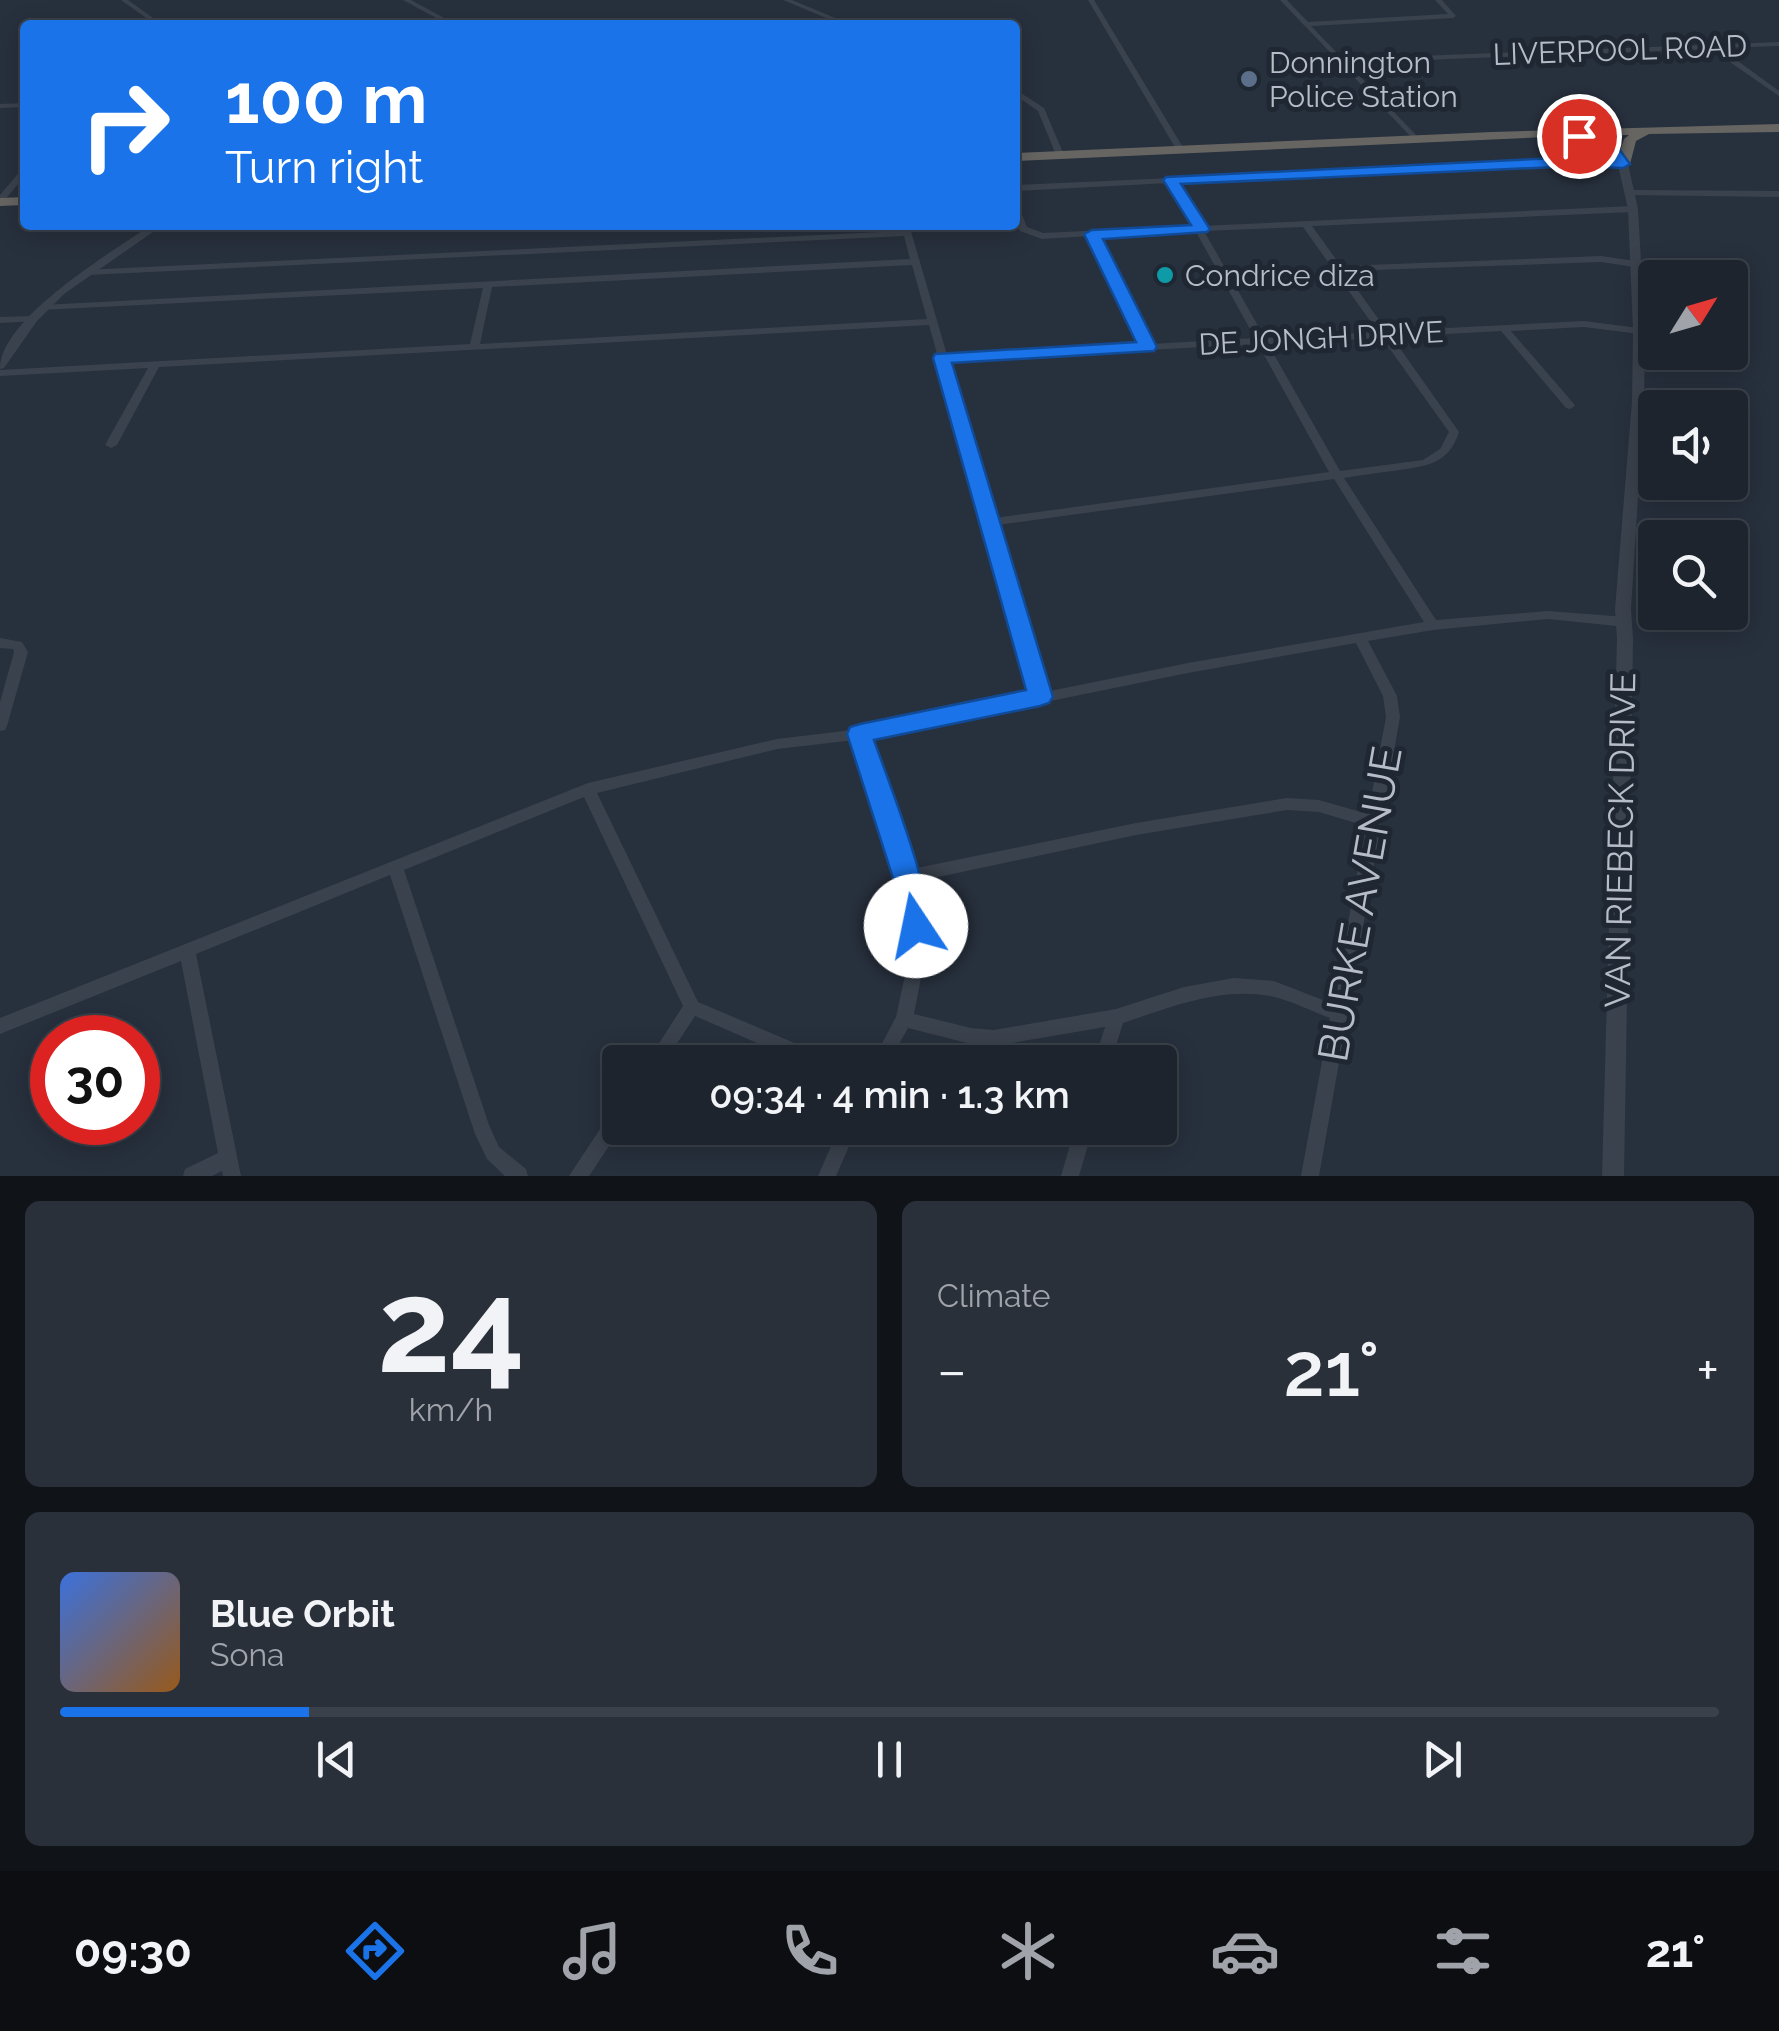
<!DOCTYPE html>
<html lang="en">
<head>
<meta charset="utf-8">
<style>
	:root { --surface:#1d242e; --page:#2a303a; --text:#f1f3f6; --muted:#a0a4aa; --line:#3b414a; --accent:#1a73e8 }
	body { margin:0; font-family:Raleway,sans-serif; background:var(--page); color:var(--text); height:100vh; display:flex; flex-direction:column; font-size:38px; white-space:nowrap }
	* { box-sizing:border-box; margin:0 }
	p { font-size:32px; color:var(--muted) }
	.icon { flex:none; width:55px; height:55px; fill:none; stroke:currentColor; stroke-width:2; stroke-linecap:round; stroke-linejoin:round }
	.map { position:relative; height:1176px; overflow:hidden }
	.panel { display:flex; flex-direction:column; gap:25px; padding:25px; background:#101419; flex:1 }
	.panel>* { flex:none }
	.banner { position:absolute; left:20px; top:20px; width:1000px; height:210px; border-radius:10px; box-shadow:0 5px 25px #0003,0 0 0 2px var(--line); background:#1a73e8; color:#fff; overflow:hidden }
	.needle { width:65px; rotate:53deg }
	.tools { position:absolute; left:1638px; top:260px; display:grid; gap:20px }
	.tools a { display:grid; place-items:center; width:110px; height:110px; border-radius:10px; background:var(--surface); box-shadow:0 5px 25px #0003,0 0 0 2px var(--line); font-size:50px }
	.speed { position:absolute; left:30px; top:1015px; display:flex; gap:20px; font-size:50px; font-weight:700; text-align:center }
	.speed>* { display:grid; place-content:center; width:130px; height:130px; border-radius:50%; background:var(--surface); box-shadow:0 5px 25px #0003,0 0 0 2px var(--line); line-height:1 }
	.speed .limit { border:15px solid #d22; background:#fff; color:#111 }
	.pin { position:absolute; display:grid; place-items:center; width:85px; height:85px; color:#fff; margin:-42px; border:5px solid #fff; border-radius:50%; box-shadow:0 2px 10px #0007 }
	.me { position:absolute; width:110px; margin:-55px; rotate:349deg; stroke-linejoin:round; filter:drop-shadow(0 0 8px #0008) }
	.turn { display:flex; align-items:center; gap:35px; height:210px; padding:0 40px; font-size:45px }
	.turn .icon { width:130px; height:130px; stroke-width:2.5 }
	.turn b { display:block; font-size:70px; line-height:85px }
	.big { font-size:75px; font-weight:600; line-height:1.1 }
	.panel .widget { flex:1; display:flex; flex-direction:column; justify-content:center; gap:15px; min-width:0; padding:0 35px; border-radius:15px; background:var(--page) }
	.panel .dial { align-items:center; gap:0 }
	.dial b { font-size:130px; line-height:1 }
	.song { display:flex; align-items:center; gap:30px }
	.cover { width:120px; height:120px; border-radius:15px; background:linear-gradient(135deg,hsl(220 70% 55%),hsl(30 70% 35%)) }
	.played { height:10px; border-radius:5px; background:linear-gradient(90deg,var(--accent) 15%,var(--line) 15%) }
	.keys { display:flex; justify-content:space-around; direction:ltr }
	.heat { display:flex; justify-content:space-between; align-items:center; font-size:55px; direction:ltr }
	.panel .tiles { flex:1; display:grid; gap:25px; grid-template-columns:1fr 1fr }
	.widget:last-child { grid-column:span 2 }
	.trip { position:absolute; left:602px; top:1045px; width:575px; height:100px; border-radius:10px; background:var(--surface); box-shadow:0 5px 25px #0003,0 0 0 2px var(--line); font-weight:600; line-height:100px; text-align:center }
	.dock { display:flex; height:160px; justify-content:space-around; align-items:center; background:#0c0e12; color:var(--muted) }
	.dock .icon { width:70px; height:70px }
	.dock .active { color:var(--accent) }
	.dock b { font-size:45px; color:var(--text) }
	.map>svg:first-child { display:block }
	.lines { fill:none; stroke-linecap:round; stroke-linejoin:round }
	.minor { fill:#3a424d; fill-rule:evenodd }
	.tertiary { fill:#3a424d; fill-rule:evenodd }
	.trunk { fill:#666562; fill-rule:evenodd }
	.route { fill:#1a73e8; stroke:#114b97; stroke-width:2.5 }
	.service-dot { fill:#5c6f8a; stroke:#1f2732; stroke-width:4 }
	.culture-dot { fill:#0f9aa8; stroke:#1f2732; stroke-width:4 }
	.labels { text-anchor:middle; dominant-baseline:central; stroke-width:10; stroke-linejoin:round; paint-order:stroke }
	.far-street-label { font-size:30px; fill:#b6bdc8; stroke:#1f2732 }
	.far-poi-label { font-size:30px; fill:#b6bdc8; stroke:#1f2732; text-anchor:start }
	.street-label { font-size:35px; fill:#b6bdc8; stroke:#1f2732 }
	.near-street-label { font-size:42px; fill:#b6bdc8; stroke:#1f2732 }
</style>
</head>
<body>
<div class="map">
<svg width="1779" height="1176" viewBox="0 0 1779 1176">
	<rect width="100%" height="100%" fill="#27303d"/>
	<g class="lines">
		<path class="minor" d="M 121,0 L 128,0 L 163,25 L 156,25 Z
			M 403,0 L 411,0 L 457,25 L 449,25 Z
			M 783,0 L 792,0 L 852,25 L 843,25 Z
			M 1088,0 L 1094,0 L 1184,149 L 1183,151 L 1176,149 Z
			M 1280,0 L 1287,0 L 1308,22 L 1448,14 L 1435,0 L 1442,0 L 1456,16 L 1453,18 L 1311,26 L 1343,59 L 1779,42 L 1779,46 L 1720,48 L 1779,91 L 1779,96 L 1711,49 L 1347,63 L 1417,136 L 1417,140 L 1414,140 Z
			M 1015,89 L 1044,108 L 1064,155 L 1063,157 L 1056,155 L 1038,111 L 1015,95 Z
			M 25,103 L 25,107 L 0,108 L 0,104 Z
			M 1578,160 L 1623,162 L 1627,164 L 1623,166 L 1578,164 L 1177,183 L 1201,226 L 1633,206 L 1637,209 L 1633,212 L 1312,226 L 1341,266 L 1601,256 L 1635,261 L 1640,264 L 1635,267 L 1601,262 L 1344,271 L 1387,331 L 1584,321 L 1639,328 L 1644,331 L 1639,334 L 1584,327 L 1511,331 L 1574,404 L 1575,406 L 1570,409 L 1566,408 L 1501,331 L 1392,337 L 1459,432 C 1448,466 1425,466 1393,471 C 1377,473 1360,475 1344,478 L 1436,620 L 1548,611 L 1626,617 L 1632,622 L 1626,627 L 1548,619 L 1433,630 L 1368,641 L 1397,696 L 1400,717 L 1319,1176 L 1301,1176 L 1330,1018 C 1311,1011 1290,1000 1270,996 C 1219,987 1171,1007 1123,1023 L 1111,1062 L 1094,1062 L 1105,1027 L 994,1046 L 971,1044 L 908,1028 L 889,1062 L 872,1062 L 896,1017 L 910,952 L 899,877 L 855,740 L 777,749 L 597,793 L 698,1002 L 825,1056 L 827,1062 L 801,1062 L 695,1016 L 665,1062 L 647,1062 L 683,1006 L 584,797 L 404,870 L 489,1125 L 499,1147 L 526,1169 L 528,1176 L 505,1176 L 487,1159 L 475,1134 L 390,875 L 196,954 L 241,1176 L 223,1176 L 222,1171 L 212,1176 L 183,1176 L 185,1169 L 218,1153 L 181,961 L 0,1034 L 0,1018 L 588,783 L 777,739 L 860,729 L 1032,694 L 929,325 L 159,367 L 117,445 L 111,448 L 105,445 L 148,368 L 0,376 L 0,370 L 470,344 L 483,288 L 40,310 L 40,306 L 43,305 L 910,259 L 904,236 L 87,275 L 84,274 L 84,270 L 902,231 L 903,226 L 906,225 L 910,228 L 947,355 L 1142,344 L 1090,236 L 1042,239 L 1020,231 L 1015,219 L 1015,204 L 1019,207 L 1027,227 L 1043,233 L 1193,226 L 1169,183 L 1015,191 L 1015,185 ZM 1303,227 L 1378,332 L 1265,338 L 1204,231 ZM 1196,232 L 1255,338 L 1151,344 L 1098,236 ZM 912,265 L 927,319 L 480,344 L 492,287 ZM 1382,338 L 1449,432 L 1440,449 L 1423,460 L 1340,471 L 1268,344 ZM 1258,344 L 1329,472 L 995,518 L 949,361 ZM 1334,479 L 1424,622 L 1188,663 L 1045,692 L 997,525 ZM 1356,643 L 1383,696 L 1386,717 L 1368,814 L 1319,800 L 1287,798 L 1136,823 L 912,869 L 868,738 L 1188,673 ZM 1287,810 L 1319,812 L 1366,826 L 1333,1004 L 1274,981 L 1234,978 L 1184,987 L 1116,1009 L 994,1030 L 971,1028 L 914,1014 L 926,952 L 915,882 L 1136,835 Z
			M 22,169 L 25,169 L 25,176 L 3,202 L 0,203 L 0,195 Z
			M 1631,190 L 1779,191 L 1779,197 L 1628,195 L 1628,191 Z
			M 33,316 L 36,317 L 36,321 L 0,323 L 0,317 Z
			M 0,638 L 22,642 L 28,652 L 7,726 L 5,730 L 0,731 L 0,702 L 14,652 L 13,649 L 0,648 Z
			M 620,1105 L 621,1128 L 589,1176 L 569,1176 L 614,1108 Z
			M 839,1128 L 857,1128 L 836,1176 L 818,1176 Z
			M 1075,1128 L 1093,1128 L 1079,1176 L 1061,1176 Z"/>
		<path class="tertiary" d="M 1591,128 L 1597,128 L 1628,164 L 1638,209 L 1645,331 L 1644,401 L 1631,609 L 1633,639 L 1624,1176 L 1602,1176 L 1617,639 L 1615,609 L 1632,401 L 1633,331 L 1628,209 L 1618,165 L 1591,132 Z
			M 151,225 L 163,225 L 64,294 L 37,321 L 4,368 L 0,369 C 0,318 112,252 151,225 Z"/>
		<path class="trunk" d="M 1779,124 L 1779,132 L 1649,134 L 1636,141 L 1630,164 L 1623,168 L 1616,164 L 1624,139 L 1629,135 L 1588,136 L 1617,146 L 1618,149 L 1612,153 L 1571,136 L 1015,161 L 1015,153 L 1492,132 Z
			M 25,197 L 25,205 L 0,206 L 0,198 Z"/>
	</g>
	<path class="route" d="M 1579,132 L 1617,146 L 1630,164 L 1623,168 L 1578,166 L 1181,184 L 1210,229 L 1207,232 L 1103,239 L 1157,347 L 1154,351 L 952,363 L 1053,697 L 1049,703 L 1040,706 L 874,740 C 886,775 939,907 926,935 L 916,938 L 906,935 L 893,878 L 847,734 L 850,727 L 860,724 L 1026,690 L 933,358 L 935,354 L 1136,342 L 1084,234 L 1092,230 L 1191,225 L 1163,180 L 1166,177 L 1578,157 L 1611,159 L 1607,153 L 1574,139 L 1572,136 Z"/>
	<circle class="service-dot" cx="1249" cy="79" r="10"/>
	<circle class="culture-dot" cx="1165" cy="275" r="10"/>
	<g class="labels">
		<g class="far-street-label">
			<text transform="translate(1620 50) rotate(-2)">LIVERPOOL ROAD</text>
			<text transform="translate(1321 338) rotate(-3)">DE JONGH DRIVE</text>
		</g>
		<g class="far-poi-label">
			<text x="1269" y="62">Donnington<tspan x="1269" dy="34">Police Station</tspan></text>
			<text x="1185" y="275">Condrice diza</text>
		</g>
		<g class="street-label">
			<text transform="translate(1620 840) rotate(-89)">VAN RIEBECK DRIVE</text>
		</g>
		<g class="near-street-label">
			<text transform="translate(1360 904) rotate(-80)">BURKE AVENUE</text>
		</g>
	</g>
</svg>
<div class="tools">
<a><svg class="needle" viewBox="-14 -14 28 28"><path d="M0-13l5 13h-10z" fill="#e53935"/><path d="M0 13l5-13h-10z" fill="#a0a4aa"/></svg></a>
<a><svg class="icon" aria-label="sound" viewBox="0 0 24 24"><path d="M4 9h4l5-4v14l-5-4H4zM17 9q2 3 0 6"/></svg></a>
<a><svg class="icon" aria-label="search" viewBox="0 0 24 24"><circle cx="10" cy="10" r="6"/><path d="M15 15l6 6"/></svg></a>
</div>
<div class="speed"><div class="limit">30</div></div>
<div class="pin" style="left:1579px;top:136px;background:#d93025"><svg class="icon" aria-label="arrive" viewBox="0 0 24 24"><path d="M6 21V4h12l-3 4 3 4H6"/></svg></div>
<svg class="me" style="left:916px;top:926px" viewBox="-20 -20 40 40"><circle r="19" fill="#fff"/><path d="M0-13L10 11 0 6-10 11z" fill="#1a73e8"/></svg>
<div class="trip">09:34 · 4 min · 1.3 km</div>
<div class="banner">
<div class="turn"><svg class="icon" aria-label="right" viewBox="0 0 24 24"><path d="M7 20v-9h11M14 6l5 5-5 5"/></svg><div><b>100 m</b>Turn right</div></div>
</div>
</div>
<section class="panel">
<div class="tiles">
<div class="widget dial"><b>24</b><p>km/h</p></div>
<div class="widget"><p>Climate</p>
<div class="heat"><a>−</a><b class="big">21°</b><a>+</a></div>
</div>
<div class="widget">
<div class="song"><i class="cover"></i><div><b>Blue Orbit</b><p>Sona</p></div></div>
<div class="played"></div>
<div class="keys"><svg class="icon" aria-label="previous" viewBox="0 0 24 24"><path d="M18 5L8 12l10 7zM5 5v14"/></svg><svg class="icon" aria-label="pause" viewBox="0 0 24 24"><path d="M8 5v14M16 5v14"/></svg><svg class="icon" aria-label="next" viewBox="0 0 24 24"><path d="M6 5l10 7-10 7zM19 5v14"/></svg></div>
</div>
</div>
</section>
<nav class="dock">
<b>09:30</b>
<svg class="icon active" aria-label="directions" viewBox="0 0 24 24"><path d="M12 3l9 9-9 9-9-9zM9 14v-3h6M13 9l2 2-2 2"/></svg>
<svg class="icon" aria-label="music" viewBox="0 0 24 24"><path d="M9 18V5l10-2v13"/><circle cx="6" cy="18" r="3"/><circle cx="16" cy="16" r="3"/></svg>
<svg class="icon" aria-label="phone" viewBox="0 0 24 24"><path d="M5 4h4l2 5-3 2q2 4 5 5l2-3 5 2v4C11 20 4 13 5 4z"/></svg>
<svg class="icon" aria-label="climate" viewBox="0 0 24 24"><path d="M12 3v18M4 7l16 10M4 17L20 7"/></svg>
<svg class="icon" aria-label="car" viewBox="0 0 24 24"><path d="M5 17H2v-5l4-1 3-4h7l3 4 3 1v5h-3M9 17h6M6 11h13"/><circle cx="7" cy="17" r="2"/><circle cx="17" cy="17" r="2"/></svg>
<svg class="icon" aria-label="filters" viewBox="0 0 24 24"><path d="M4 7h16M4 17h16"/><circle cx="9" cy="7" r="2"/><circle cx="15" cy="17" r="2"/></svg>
<b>21°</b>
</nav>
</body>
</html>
